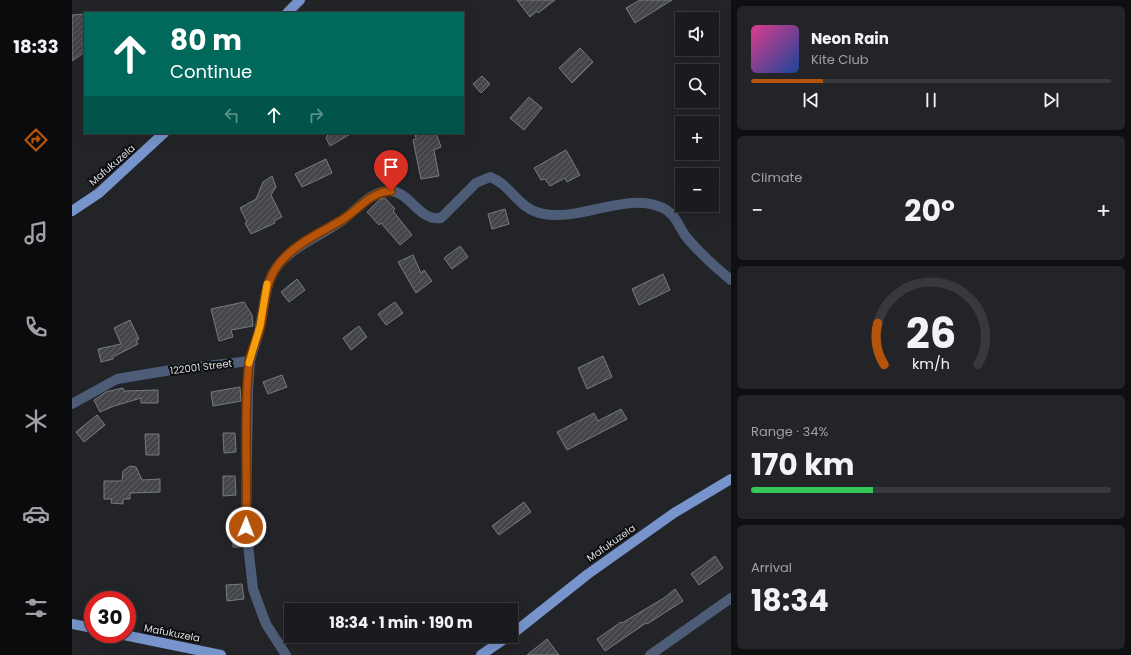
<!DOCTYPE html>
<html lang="en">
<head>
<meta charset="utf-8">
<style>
	:root { --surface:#1a1b1e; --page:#232427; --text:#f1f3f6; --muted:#9fa1a4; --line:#38393c; --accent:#b45309 }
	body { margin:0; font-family:Poppins,sans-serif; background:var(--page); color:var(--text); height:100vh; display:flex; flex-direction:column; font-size:15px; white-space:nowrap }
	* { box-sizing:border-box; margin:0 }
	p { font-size:13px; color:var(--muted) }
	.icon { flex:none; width:22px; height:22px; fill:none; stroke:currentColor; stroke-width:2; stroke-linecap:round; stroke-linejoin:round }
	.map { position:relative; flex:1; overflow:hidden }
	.side { display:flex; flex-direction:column; gap:6px; padding:6px; background:#0e0f10; width:400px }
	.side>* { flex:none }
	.banner { position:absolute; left:12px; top:12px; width:380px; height:122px; border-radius:0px; box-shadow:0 4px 16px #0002,0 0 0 1px var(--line); background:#00695c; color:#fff; overflow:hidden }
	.tools { position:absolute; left:603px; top:12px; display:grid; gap:8px }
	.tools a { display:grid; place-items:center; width:44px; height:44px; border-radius:0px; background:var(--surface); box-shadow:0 4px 16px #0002,0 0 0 1px var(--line); font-size:20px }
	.speed { position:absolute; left:12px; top:591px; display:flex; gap:8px; font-size:20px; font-weight:700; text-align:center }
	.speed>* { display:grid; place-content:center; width:52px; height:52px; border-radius:50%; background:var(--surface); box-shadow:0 4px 16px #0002,0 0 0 1px var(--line); line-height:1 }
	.speed .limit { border:6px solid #d22; background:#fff; color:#111 }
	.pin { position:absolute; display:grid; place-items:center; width:34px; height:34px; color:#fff; margin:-41px -17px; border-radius:50% 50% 50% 0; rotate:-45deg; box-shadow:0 0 4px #0007 }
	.pin .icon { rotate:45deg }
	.me { position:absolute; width:44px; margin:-22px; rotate:1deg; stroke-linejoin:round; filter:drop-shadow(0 0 3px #0008) }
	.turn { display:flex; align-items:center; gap:14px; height:84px; padding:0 20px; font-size:18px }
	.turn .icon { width:52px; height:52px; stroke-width:2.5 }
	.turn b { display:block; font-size:28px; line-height:34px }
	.lanes { display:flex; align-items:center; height:38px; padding:0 20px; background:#0003; justify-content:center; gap:20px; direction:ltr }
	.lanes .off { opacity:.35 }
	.big { font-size:30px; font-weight:700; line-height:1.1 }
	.side .card { flex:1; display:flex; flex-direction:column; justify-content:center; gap:6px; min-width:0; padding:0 14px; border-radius:6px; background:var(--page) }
	.side .dial { align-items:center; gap:0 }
	.dial svg { height:104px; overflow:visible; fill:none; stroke:var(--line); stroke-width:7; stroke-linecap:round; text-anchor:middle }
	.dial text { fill:var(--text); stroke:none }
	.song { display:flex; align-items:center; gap:12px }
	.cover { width:48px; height:48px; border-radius:6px; background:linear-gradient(135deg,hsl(330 70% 55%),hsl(220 70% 35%)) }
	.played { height:4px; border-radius:2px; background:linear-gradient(90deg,var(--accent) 20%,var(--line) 20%) }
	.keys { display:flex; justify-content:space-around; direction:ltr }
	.heat { display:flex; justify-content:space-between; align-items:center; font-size:22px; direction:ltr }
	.charge { height:6px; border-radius:3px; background:linear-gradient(90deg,#34c759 34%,var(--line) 0) }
	.trip { position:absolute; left:212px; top:603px; width:234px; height:40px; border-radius:0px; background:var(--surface); box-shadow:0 4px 16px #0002,0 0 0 1px var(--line); font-weight:700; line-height:40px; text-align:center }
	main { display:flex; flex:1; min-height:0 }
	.menu { display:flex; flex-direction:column; width:72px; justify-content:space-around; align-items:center; background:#0a0b0c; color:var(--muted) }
	.menu .icon { width:28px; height:28px }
	.menu .active { color:var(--accent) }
	.menu b { font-size:18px; color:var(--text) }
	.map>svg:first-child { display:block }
	.building { fill:url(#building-hatch); stroke:#787b7f }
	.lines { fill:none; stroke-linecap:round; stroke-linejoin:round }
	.minor { stroke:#4e5d77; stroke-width:10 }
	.major { stroke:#7795cc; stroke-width:10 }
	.route-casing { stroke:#753606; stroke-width:10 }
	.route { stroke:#b45309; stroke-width:7 }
	.slow { stroke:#f59e0b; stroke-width:7 }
	.labels { text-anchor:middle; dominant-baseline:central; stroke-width:4; stroke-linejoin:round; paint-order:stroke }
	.street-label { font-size:10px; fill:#dddfe1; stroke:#0c0d0f }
</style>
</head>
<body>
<main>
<nav class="menu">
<b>18:33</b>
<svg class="icon active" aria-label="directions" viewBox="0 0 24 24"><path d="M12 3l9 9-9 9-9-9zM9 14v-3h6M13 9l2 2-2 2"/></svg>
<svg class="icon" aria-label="music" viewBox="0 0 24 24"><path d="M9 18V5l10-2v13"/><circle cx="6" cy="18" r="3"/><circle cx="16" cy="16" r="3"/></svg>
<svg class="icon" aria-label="phone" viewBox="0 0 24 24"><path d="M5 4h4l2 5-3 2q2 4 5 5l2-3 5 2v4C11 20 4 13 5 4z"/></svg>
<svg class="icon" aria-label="climate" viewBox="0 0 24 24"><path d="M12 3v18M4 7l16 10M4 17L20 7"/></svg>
<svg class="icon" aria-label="car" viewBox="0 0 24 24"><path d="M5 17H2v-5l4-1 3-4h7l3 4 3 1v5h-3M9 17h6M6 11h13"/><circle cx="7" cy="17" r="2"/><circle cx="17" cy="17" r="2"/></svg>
<svg class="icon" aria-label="filters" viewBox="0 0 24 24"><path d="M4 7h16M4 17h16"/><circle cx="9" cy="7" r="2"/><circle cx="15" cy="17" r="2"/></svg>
</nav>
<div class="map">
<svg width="659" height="655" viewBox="0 0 659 655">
	<defs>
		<pattern id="building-hatch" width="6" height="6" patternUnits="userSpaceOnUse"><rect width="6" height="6" fill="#44464b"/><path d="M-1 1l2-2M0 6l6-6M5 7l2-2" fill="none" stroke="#5f6065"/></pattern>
	</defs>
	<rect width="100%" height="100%" fill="#222428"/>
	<path class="building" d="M 445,0 L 483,0 L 466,13 L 465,11 L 458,17 Z
		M 568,0 L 600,0 L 563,23 L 554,8 Z
		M 13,14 L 13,52 L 0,61 L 0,15 Z
		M 508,48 L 521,62 L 500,83 L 487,68 Z
		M 410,76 L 418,84 L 409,93 L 401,84 Z
		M 457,97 L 470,108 L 452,130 L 438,118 Z
		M 257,133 L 280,133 L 258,146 L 254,138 Z
		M 343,133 L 364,133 L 369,147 L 362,150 L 367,176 L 349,179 L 341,140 L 344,139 Z
		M 494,150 L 508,175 L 495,182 L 493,178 L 478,186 L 473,179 L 469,180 L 462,168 Z
		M 254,159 L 260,173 L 230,187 L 223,174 Z
		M 200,176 L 204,187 L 199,195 L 210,217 L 202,221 L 203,223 L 179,234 L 173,223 L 175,222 L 168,208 L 184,199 L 191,182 Z
		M 313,198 L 323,209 L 321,211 L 340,235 L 328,245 L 309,223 L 307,225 L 295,212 L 308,199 Z
		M 433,209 L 437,224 L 420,229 L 416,214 Z
		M 388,246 L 396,257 L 380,269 L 372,258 Z
		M 341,255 L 349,273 L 352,270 L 360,281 L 344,293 L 326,262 Z
		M 591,274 L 598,290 L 567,305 L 560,289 Z
		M 225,279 L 233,290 L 217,302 L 209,292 Z
		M 172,302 L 180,315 L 181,326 L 159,330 L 161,337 L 147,341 L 139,309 Z
		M 323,302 L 331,313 L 314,325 L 306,314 Z
		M 58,320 L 67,339 L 64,340 L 66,344 L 41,357 L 41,359 L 29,362 L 26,349 L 49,344 L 42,328 Z
		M 287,326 L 295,337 L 279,350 L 271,338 Z
		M 531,356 L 540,377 L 515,389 L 506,368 Z
		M 210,375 L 215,387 L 196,394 L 191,382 Z
		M 168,387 L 169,401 L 141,406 L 139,392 Z
		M 51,388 L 52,391 L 86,390 L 86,403 L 69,403 L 69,398 L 42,406 L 28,412 L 22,400 L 34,392 Z
		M 549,409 L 555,419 L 495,450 L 485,432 L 522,413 L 526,421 Z
		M 25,415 L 33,425 L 12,442 L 4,432 Z
		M 151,433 L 163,433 L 164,452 L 152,453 Z
		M 73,434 L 87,434 L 87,455 L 74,455 Z
		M 58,466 L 64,467 L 70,480 L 88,479 L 88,492 L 58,493 L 58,499 L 51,499 L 51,504 L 39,503 L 40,499 L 32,499 L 32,481 L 50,481 L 51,471 Z
		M 151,476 L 163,476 L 164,495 L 151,496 Z
		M 452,502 L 459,512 L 427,535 L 420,526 Z
		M 161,527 L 168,527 L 170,547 L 161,547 Z
		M 643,556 L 651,568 L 627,585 L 619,574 Z
		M 170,584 L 172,599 L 155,601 L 154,585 Z
		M 603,589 L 611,601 L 575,624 L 574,623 L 533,651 L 525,639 L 549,622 L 550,623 L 592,598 Z
		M 475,639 L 487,655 L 455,655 Z"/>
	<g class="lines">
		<path class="minor" d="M 178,361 C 181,349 186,338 188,326 C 194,301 192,275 214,257 C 231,241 254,233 272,219 C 285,209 300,190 318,191 C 339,192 346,221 369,218 L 404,183 L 418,177 C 440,185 446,210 472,214 C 510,221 556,191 591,208 C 604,214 607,228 615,238 C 628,253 644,268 659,280
			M 0,404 L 45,379 L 99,370 L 178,361 L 176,391 L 174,527 L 181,589 L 194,624 L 214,655
			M 578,655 L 659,598"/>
		<path class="major" d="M 215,13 L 228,0
			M 0,211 L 27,193 L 92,133
			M 0,624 L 21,628
			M 47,634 L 149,655
			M 439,635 L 516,574 L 602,513 L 659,479
			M 409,655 L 437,636"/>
	</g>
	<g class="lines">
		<defs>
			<path id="route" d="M 174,527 C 176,473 171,417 177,363 C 179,350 186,338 189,325 C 193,300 193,277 212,258 C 227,242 250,232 268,221 C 286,211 297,192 319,191"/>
		</defs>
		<use href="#route" class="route-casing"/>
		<use href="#route" class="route"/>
		<path class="slow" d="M 177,363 L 188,326 L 195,284"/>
	</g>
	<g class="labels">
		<g class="street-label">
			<text transform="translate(40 165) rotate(-41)">Mafukuzela</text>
			<text transform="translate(129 367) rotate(-7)">122001 Street</text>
			<text transform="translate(539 543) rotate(-35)">Mafukuzela</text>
			<text transform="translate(100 633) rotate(11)">Mafukuzela</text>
		</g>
	</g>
</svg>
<div class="tools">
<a><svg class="icon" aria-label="sound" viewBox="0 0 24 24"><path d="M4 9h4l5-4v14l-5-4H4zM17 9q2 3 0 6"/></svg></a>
<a><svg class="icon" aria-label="search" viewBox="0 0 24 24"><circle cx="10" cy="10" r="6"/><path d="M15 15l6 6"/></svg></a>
<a>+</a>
<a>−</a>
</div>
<div class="speed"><div class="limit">30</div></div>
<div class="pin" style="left:319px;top:191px;background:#d93025"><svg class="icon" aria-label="arrive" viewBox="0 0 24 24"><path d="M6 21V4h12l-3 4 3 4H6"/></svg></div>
<svg class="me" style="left:174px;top:527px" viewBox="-20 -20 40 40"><circle r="17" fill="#b45309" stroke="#fff" stroke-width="3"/><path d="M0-11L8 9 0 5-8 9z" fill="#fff"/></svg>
<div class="trip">18:34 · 1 min · 190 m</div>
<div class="banner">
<div class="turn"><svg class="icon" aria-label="ahead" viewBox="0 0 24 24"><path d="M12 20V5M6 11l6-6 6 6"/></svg><div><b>80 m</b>Continue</div></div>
<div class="lanes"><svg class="icon off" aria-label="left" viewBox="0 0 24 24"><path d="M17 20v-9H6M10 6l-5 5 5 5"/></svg><svg class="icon" aria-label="ahead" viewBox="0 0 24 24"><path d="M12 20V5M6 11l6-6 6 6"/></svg><svg class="icon off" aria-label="right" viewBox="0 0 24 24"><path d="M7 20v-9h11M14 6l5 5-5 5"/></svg></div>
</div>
</div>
<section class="side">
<div class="card">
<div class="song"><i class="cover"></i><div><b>Neon Rain</b><p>Kite Club</p></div></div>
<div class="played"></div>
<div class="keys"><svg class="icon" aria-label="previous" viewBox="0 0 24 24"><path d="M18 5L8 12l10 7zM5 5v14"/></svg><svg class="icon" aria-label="pause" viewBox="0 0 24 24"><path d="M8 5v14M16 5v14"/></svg><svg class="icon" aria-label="next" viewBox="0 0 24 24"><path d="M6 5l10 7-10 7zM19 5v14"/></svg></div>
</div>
<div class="card"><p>Climate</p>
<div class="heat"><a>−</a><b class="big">20°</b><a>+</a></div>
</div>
<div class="card dial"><svg viewBox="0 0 100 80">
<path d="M14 69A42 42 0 1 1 86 69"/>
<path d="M14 69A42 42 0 0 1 9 37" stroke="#b45309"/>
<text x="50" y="56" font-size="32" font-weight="700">26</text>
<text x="50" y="72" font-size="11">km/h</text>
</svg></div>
<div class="card"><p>Range · 34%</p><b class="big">170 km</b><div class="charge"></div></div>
<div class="card"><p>Arrival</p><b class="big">18:34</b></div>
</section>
</main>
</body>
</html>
